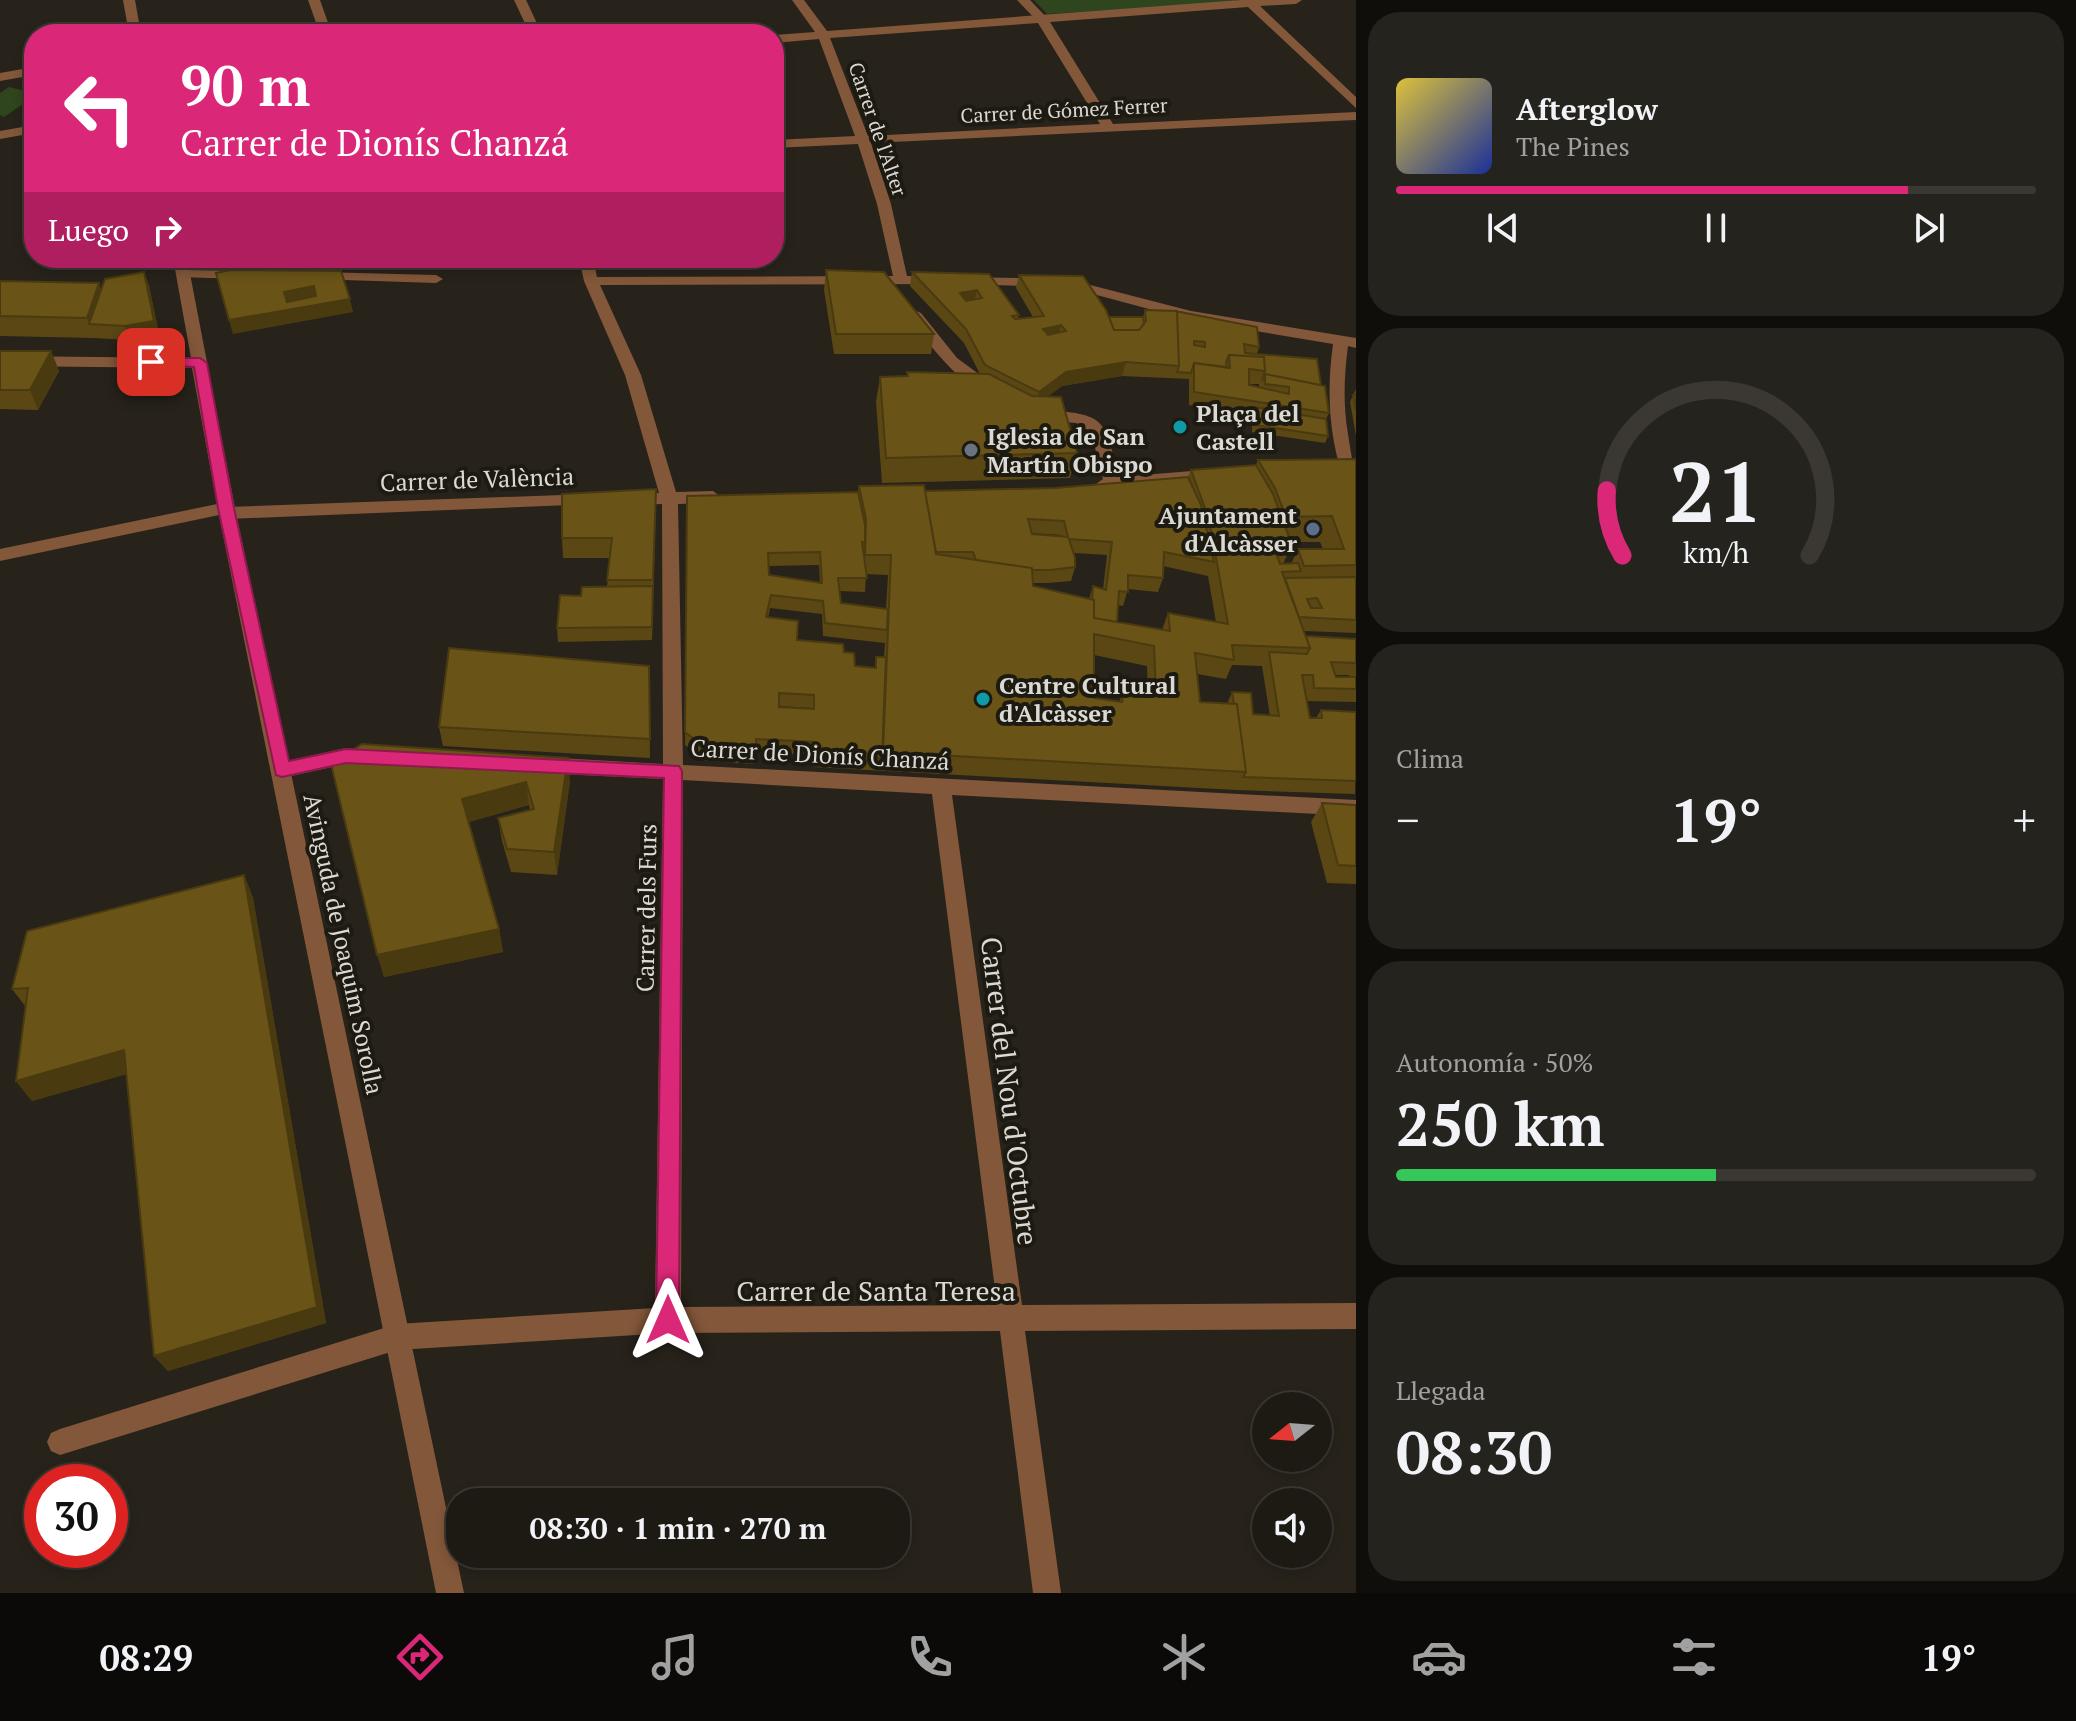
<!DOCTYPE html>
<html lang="es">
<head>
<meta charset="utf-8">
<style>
	:root { --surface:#1d1a14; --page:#25231d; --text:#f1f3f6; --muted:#a0a1a0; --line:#3b3834; --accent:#db2777 }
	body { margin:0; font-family:"PT Serif",serif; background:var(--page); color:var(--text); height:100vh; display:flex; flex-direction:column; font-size:30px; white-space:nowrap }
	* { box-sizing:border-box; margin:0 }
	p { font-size:26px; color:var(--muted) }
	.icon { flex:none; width:44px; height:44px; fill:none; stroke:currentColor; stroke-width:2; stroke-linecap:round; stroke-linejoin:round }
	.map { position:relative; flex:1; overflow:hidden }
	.panel { display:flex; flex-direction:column; gap:12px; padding:12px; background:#100e0b; width:720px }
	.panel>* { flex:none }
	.top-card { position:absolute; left:24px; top:24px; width:760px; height:244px; border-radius:32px; box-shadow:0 4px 12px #0003,0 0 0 2px var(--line); background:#db2777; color:#fff; overflow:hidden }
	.needle { width:52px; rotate:253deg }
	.tools { position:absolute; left:1252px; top:1392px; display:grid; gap:16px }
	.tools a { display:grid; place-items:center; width:80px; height:80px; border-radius:50%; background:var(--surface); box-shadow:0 4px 12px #0003,0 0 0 2px var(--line); font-size:40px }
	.speed { position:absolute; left:24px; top:1464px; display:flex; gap:16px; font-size:40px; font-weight:700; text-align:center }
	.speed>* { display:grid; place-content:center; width:104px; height:104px; border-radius:50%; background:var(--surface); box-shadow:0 4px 12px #0003,0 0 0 2px var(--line); line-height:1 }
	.speed .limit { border:12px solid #d22; background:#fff; color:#111 }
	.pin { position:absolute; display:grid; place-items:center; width:68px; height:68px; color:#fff; margin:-34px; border-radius:16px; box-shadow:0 4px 12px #0006 }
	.me { position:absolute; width:88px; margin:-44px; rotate:0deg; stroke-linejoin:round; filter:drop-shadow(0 0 6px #0008) }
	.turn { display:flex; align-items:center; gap:28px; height:168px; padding:0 24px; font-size:36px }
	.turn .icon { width:104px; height:104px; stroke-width:2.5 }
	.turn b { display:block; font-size:56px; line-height:68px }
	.then { display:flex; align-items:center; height:76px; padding:0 24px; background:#0003; gap:16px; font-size:30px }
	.big { font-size:60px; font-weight:700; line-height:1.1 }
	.panel .widget { flex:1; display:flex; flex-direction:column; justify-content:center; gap:12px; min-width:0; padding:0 28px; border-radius:32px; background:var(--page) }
	.panel .dial { align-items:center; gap:0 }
	.dial svg { height:208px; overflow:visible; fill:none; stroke:var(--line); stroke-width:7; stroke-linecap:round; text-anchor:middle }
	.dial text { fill:var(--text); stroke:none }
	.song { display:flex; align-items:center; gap:24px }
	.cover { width:96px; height:96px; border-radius:12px; background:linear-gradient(135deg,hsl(50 70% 55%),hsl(230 70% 35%)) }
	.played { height:8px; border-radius:4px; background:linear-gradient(90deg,var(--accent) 80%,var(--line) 80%) }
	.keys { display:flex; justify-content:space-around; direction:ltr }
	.heat { display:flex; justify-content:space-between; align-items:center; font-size:44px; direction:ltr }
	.charge { height:12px; border-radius:6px; background:linear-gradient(90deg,#34c759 50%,var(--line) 0) }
	.trip { position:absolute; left:446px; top:1488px; width:464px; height:80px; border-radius:32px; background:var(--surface); box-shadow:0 4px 12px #0003,0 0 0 2px var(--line); font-weight:700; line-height:80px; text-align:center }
	.dock { display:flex; height:128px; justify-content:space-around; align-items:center; background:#0c0a08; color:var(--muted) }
	.dock .icon { width:56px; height:56px }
	.dock .current { color:var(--accent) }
	.dock b { font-size:36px; color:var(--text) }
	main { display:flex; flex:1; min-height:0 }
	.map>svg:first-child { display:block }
	.green { fill:#2e451d }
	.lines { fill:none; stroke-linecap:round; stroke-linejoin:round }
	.pedestrian { fill:#835739; fill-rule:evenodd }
	.minor { fill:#835739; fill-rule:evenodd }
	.tertiary { fill:#835739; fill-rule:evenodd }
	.wall { fill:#5a4714; fill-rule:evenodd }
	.shaded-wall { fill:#4a3a10 }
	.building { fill:#695317; stroke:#4a3a10; stroke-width:2; fill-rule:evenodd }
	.route { fill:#db2777; stroke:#8e194d; stroke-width:2 }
	.culture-dot { fill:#0f9aa8; stroke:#1d1a12; stroke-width:3 }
	.worship-dot { fill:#6b7280; stroke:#1d1a12; stroke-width:3 }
	.service-dot { fill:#5c6f8a; stroke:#1d1a12; stroke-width:3 }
	.labels { text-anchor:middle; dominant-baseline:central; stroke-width:8; stroke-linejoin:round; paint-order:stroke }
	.far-street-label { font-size:20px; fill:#dbd9d3; stroke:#1d1a12 }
	.poi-label { font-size:24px; font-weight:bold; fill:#dbd9d3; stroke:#1d1a12; text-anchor:start }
	.street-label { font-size:24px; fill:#dbd9d3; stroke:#1d1a12 }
	.near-street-label { font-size:28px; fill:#dbd9d3; stroke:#1d1a12 }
</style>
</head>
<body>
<main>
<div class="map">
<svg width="1356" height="1593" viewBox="0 0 1356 1593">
	<rect width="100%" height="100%" fill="#27231b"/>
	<path class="green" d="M 1034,0 L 1235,0 L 1237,2 L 1047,14 Z
		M 9,87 L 34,93 L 34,106 L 23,104 L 4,117 L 0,115 L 0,93 Z"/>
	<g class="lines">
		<path class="pedestrian" d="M 308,0 L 320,0 L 332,34 L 320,34 Z
			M 1017,0 L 1030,0 L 1048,19 L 1038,22 Z"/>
		<path class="minor" d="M 514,0 L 526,0 L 542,34 L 530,34 Z
			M 792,0 L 804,0 L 827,31 L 1241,0 L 1302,0 L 1296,4 L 1260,6 L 1356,97 L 1356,108 L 1248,7 L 1050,22 L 1113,124 L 1356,112 L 1356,120 L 871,143 L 891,204 L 907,276 L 1067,279 L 1191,311 L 1356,338 L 1356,348 L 1348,346 C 1344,376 1343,405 1348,434 C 1351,456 1356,475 1356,497 L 1348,491 C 1329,443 1326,395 1333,344 L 1190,320 L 1067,287 L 957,284 L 600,285 L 641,375 L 676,492 L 713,491 L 721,497 L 713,503 L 678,504 L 683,765 L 1356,800 L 1356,816 L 952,795 L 1022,1305 L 1356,1303 L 1356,1329 L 1025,1331 L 1061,1593 L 1033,1593 L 1000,1331 L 668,1333 L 397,1350 L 60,1455 L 51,1451 L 47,1442 L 51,1433 L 60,1429 L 397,1324 L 655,1308 L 663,779 L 541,773 L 534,770 L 531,765 L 534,760 L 541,757 L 663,764 L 662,504 L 629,505 L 621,499 L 629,493 L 659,493 L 625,375 L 584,281 L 579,258 L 593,258 L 597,277 L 893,276 L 877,204 L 858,144 L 774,148 L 774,140 L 855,136 L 819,39 L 774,43 L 774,35 L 815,32 ZM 1038,23 L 1100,124 L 868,136 L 830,38 ZM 683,780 L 932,794 L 997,1305 L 681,1307 Z
			M 34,67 L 34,75 L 0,81 L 0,73 Z
			M 34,125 L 34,133 L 0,139 L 0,131 Z
			M 183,270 L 243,271 L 250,275 L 243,279 L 178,277 L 178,271 Z
			M 319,272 L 436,275 L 443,279 L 436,283 L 314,279 L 314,273 Z
			M 916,311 L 921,313 L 957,358 L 991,383 L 991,391 C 966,396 922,335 908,316 Z
			M 1042,410 C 1106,414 1104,417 1119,477 L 1216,469 L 1224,475 L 1216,481 L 1098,488 L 1096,484 L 1103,479 L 1091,432 L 1076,423 L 1036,419 L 1034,415 Z
			M 589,494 L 597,500 L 595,504 L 228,519 L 219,513 L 228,507 Z
			M 346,748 L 376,752 L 379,757 L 376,762 L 346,764 L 282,778 L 275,775 L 272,770 L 275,765 L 282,762 Z"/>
		<path class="tertiary" d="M 123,0 L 135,0 L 141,34 L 129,34 Z
			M 173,258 L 187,258 L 235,508 L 464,1593 L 436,1593 L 219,515 L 0,561 L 0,549 L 217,504 L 192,368 L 0,366 L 0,356 L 191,358 Z"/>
	</g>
	<path class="wall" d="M 826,270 L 934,334 L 931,354 L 834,354 L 824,290 Z
		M 144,272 L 149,286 L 159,334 L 129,340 L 94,338 L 0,336 L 0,281 L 102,290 Z
		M 912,272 L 989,274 L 1019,315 L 1018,319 L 1033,317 L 1016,288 L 1019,275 L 1109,317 L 1143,317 L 1145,310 L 1259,347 L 1257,354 L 1245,352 L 1245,353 L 1321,385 L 1329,413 L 1326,419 L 1328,436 L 1325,443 L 1252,432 L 1252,415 L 1189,405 L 1189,379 L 1122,376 L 1062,386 L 1047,397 L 1077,453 L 1070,478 L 882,483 L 876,402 L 880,377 L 907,376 L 907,372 L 980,374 L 964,343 L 910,286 ZM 1249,384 L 1259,384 L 1259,387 L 1249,385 Z
		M 0,351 L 51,351 L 59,371 L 38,410 L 0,409 Z
		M 1356,389 L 1356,436 L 1350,402 Z
		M 1258,460 L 1356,461 L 1356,633 L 1304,631 L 1306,636 L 1356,639 L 1356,702 L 1307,701 L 1310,718 L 1316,718 L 1321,710 L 1356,712 L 1355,794 L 1236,790 L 813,767 L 812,755 L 756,752 L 755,764 L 706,761 L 685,745 L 687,496 L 858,492 L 859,486 L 925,491 L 1055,488 L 1188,477 L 1191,470 L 1256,465 ZM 1032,533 L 1060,535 L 1061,537 L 1032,534 ZM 1291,542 L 1320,542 L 1323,549 L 1298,549 L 1291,564 L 1283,564 L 1292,545 ZM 1074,553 L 1107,555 L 1103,589 L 1093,586 L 1089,599 L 1033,586 L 1033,583 L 1047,583 L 1071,581 L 1075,567 ZM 819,565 L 820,583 L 769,575 L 769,566 ZM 1163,566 L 1208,576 L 1216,622 L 1168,613 L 1162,630 L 1117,622 L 1118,605 L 1123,606 L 1128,589 L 1158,592 L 1163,578 ZM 866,574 L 888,575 L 886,609 L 841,603 L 839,591 L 865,592 ZM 770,608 L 822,614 L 823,636 L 885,643 L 884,657 L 876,657 L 875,668 L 855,666 L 844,652 L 797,640 L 768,618 ZM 1094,655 L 1147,666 L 1148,692 L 1124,689 L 1119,702 L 1094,698 ZM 1232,665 L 1262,666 L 1270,716 L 1253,714 L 1232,692 L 1227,704 L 1200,702 L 1197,674 L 1226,679 ZM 1336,675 L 1349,675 L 1349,677 L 1336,677 ZM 779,706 L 812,708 L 812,709 L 779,707 Z
		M 656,489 L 652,640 L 558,642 L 557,628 L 581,596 L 607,586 L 610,558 L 563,558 L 562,538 Z
		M 649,666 L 650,758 L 443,746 L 439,727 Z
		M 331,764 L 570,781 L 557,875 L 511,872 L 502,841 L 498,818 L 530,810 L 529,805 L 468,822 L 499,929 L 503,952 L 384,977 Z
		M 1322,803 L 1356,805 L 1356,884 L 1327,883 L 1311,822 Z
		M 244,875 L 253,898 L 326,1323 L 168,1371 L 154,1356 L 126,1074 L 32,1101 L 16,1081 L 26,1007 L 12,989 Z"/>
	<path class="shaded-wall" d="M 144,272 L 149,286 L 159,334 L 129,340 L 125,326 Z
		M 99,283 L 106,303 L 89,324 L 87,318 Z
		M 314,286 L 317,300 L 288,305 L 284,292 Z
		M 977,290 L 974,304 L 958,307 L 960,293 Z
		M 350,299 L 353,312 L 233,334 L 229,320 Z
		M 1061,325 L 1058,339 L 1040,343 L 1043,329 Z
		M 51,351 L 59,371 L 38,410 L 30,390 Z
		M 1126,362 L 1122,376 L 1062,386 L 1035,406 L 1039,392 L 1066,372 Z
		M 656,489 L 656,509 L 652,640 L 652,627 Z
		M 568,758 L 570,781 L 557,875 L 554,852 Z
		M 526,782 L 529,805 L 466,823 L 462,799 Z
		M 244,875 L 253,898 L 326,1323 L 168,1371 L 154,1356 Z
		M 499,929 L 503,952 L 384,977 L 377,955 Z
		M 124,1050 L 138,1071 L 32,1101 L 16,1081 Z"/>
	<path class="building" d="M 231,270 L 341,271 L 350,299 L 229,320 L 216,273 ZM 314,286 L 316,296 L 287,302 L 284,292 Z
		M 826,270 L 884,272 L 934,334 L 836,334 Z
		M 144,272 L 154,321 L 125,326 L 89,324 L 105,279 Z
		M 912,272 L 989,274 L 1019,315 L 1012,316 L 1015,319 L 1044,316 L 1019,275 L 1083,276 L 1106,310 L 1114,330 L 1139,330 L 1146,321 L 1145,310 L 1177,311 L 1179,366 L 1126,362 L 1066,372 L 1039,392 L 985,365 L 966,329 ZM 977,290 L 982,298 L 966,301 L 960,293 ZM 1061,325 L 1066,331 L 1048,335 L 1043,329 Z
		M 0,281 L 99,283 L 87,318 L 0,316 Z
		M 1175,311 L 1257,327 L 1259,347 L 1244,344 L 1245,353 L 1317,359 L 1321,385 L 1265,374 L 1262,381 L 1265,371 L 1264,357 L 1229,355 L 1226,362 L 1227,367 L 1194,363 L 1191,373 L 1177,372 L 1179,366 L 1177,311 ZM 1194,341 L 1205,342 L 1205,347 L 1194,345 Z
		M 1109,317 L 1143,317 L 1144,324 L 1139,330 L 1114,330 Z
		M 0,351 L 51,351 L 30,390 L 0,390 Z
		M 1229,355 L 1264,357 L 1265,371 L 1249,369 L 1249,385 L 1289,394 L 1289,387 L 1265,384 L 1265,374 L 1325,386 L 1329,413 L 1194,392 L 1194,363 L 1230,368 Z
		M 907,372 L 989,374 L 1032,396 L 1061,397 L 1077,453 L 886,458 L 880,377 L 908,376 Z
		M 1353,395 L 1356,395 L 1356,410 Z
		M 1254,407 L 1326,419 L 1328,436 L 1255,425 Z
		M 1355,459 L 1356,461 L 1356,565 L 1304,566 L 1298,549 L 1344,549 L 1332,516 L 1286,517 L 1275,488 L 1258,460 Z
		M 1256,465 L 1273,494 L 1292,545 L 1274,548 L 1280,564 L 1298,563 L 1301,571 L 1282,572 L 1310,648 L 1232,645 L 1234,660 L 1195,653 L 1200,702 L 1237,704 L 1246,772 L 883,752 L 891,555 L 865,555 L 866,519 L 859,486 L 924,485 L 936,554 L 1032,568 L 1033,586 L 1094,600 L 1094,618 L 1170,631 L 1168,613 L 1228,624 L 1209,519 L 1191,470 ZM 1094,634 L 1154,646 L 1156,694 L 1124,689 L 1122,702 L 1094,698 Z
		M 1188,477 L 1201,505 L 1214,562 L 1164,552 L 1163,578 L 1128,575 L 1128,592 L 1119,591 L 1117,622 L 1094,618 L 1094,600 L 1092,600 L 1093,586 L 1106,590 L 1112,542 L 1069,539 L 1075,558 L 1075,567 L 1050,570 L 1032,570 L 1032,568 L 976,560 L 973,552 L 936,552 L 925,491 L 1055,488 ZM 1028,519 L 1064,521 L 1068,537 L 1032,534 Z
		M 656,489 L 653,580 L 607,580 L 612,538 L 562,538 L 562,494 Z
		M 858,492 L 865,525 L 865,542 L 862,542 L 867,578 L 838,578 L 841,603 L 888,609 L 887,630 L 825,623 L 823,601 L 771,595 L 766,617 L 798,621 L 797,640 L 843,644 L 844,652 L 854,653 L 855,666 L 876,668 L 876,657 L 886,657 L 882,758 L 814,754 L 814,742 L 756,739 L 756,751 L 706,748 L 685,732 L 687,496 ZM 820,552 L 822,583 L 769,575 L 768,553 ZM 779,693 L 814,695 L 814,709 L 779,707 Z
		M 1356,577 L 1356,620 L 1299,617 L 1285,578 ZM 1317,598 L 1322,608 L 1311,608 L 1307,599 Z
		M 653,586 L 652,627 L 557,628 L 560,595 L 581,596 L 582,587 Z
		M 1306,636 L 1356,639 L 1356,663 L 1331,662 L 1336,677 L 1356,677 L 1356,689 L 1314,688 L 1313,675 L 1302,675 L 1310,718 L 1322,718 L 1321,710 L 1356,712 L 1356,781 L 1243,777 L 1246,772 L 1237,704 L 1234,704 L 1232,692 L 1251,693 L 1253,714 L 1279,716 L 1269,652 L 1307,654 L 1310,648 Z
		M 449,648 L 649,666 L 650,739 L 439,727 Z
		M 362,744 L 568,758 L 554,852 L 507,849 L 498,818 L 534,809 L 526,782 L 462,799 L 499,929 L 377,955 L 331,764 Z
		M 1322,803 L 1356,805 L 1356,866 L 1338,865 Z
		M 244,875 L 317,1307 L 154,1356 L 124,1050 L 16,1081 L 28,988 L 12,989 L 27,931 Z"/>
	<path class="route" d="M 151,358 L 200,358 L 207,363 L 234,508 L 289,761 L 346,749 L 679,766 L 682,771 L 679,1320 L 676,1328 L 668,1332 L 660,1328 L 656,1320 L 664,778 L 346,763 L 282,777 L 276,775 L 218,508 L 194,367 L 146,365 L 144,362 Z"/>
	<g class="culture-dot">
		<circle cx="1180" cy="427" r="8"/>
		<circle cx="983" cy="699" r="8"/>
	</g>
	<circle class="worship-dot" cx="971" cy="450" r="8"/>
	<circle class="service-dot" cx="1313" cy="529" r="8"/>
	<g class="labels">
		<g class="far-street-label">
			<text transform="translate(1064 110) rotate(-3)">Carrer de Gómez Ferrer</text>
			<text transform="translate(878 129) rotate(71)">Carrer de l'Alter</text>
		</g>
		<g class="poi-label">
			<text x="1196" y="413">Plaça del<tspan x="1196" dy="28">Castell</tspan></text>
			<text x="987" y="436">Iglesia de San<tspan x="987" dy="28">Martín Obispo</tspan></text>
			<text x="1297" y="515" text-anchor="end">Ajuntament<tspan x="1297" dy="28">d'Alcàsser</tspan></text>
			<text x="999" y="685">Centre Cultural<tspan x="999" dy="28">d'Alcàsser</tspan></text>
		</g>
		<g class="street-label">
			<text transform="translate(477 479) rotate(-2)">Carrer de València</text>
			<text transform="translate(820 754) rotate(3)">Carrer de Dionís Chanzá</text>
			<text transform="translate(646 908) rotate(-89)">Carrer dels Furs</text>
			<text transform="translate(344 944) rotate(78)">Avinguda de Joaquim Sorolla</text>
		</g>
		<g class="near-street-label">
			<text transform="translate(1010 1091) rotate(83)">Carrer del Nou d'Octubre</text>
			<text x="876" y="1290">Carrer de Santa Teresa</text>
		</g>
	</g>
</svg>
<div class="tools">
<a><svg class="needle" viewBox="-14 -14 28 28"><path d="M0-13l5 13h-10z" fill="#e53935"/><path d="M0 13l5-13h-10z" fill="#a0a1a0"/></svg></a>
<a><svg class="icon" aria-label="sound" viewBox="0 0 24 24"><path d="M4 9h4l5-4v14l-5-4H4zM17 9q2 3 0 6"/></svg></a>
</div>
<div class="speed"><div class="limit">30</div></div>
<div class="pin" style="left:151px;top:362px;background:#d93025"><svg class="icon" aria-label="arrive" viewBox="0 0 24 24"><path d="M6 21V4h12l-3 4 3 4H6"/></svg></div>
<svg class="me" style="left:668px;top:1320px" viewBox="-20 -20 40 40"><path d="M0-17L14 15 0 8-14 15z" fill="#db2777" stroke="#fff" stroke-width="4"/></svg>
<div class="trip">08:30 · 1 min · 270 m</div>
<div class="top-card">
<div class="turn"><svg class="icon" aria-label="left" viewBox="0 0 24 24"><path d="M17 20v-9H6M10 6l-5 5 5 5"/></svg><div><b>90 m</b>Carrer de Dionís Chanzá</div></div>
<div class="then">Luego<svg class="icon" aria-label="right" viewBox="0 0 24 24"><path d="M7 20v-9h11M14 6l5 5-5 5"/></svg></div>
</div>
</div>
<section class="panel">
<div class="widget">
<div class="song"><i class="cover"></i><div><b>Afterglow</b><p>The Pines</p></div></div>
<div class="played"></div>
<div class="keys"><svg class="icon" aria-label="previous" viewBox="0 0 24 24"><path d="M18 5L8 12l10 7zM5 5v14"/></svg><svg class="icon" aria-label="pause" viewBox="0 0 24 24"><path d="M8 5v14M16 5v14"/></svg><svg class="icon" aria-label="next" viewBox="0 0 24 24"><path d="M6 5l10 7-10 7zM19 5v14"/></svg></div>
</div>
<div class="widget dial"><svg viewBox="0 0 100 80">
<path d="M14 69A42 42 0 1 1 86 69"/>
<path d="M14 69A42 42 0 0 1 8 44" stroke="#db2777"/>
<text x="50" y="56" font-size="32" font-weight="700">21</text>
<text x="50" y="72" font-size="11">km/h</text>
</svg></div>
<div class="widget"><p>Clima</p>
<div class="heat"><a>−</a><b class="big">19°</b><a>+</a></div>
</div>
<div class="widget"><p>Autonomía · 50%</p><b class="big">250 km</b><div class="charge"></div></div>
<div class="widget"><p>Llegada</p><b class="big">08:30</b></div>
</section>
</main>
<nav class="dock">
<b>08:29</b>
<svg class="icon current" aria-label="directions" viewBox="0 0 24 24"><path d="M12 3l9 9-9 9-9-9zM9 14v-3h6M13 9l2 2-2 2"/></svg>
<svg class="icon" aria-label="music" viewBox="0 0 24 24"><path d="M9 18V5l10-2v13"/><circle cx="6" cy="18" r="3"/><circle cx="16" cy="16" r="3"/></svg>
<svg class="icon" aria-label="phone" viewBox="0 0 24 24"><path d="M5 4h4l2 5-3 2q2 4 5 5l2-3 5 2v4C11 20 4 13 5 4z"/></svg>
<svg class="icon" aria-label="climate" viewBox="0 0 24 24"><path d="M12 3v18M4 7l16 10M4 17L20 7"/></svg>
<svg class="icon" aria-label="car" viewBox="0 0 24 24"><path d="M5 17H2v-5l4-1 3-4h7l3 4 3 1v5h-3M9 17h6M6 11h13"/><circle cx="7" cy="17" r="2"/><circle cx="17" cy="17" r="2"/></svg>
<svg class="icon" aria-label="filters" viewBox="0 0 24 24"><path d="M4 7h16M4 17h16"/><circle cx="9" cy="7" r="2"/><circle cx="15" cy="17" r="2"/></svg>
<b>19°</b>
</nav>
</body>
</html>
